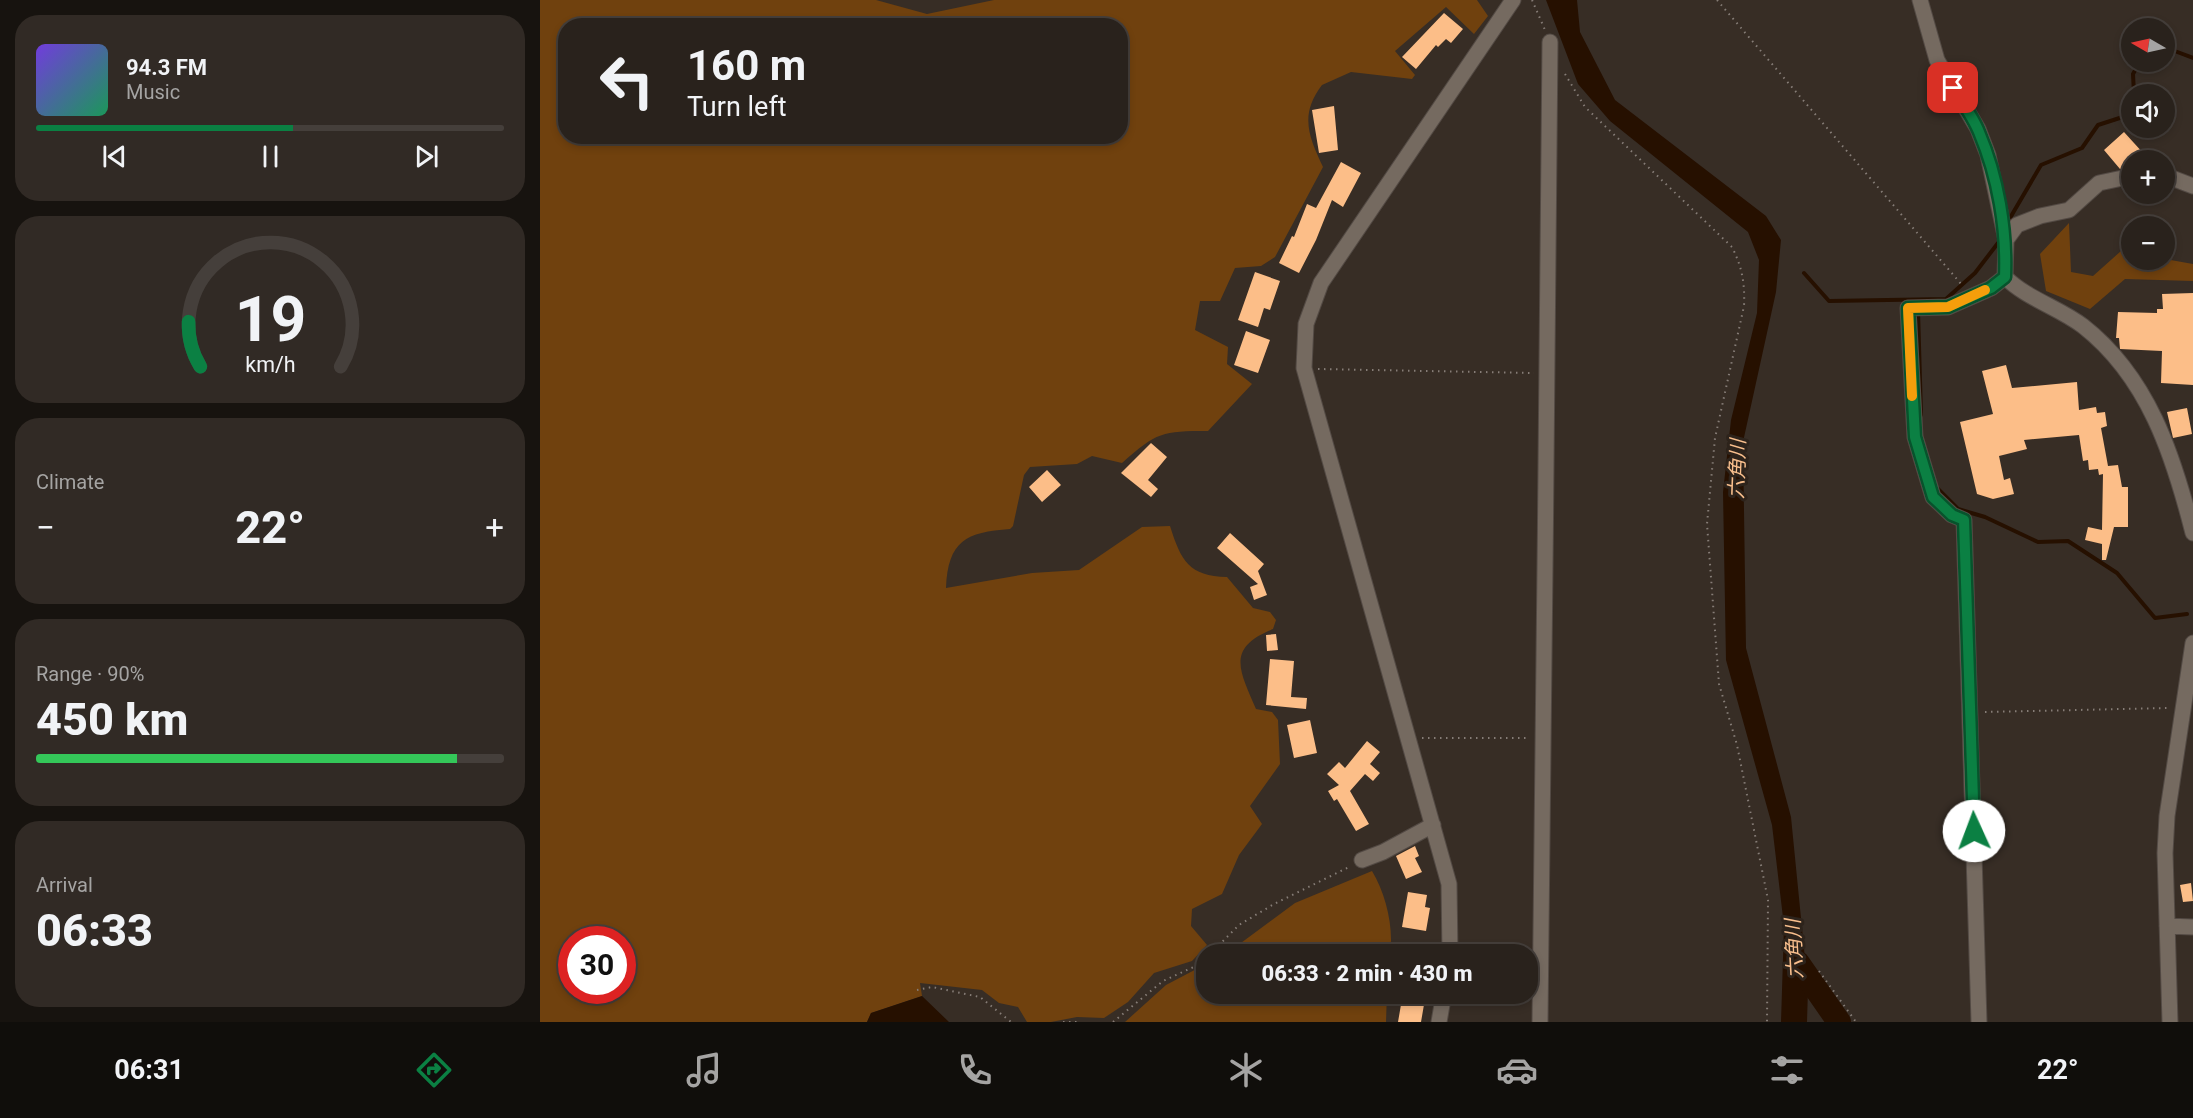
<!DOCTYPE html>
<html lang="en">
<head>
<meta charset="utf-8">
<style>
	:root { --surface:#29221c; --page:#312a25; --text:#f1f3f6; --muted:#a5a4a3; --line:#453f3b; --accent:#0b8043 }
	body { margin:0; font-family:Roboto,"Noto Sans JP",sans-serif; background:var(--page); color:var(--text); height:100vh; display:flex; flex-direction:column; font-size:22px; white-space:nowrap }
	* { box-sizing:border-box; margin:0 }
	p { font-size:20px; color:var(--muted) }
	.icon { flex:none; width:33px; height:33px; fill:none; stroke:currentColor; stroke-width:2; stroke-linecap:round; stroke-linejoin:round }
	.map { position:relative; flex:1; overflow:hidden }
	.details { display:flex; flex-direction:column; gap:15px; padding:15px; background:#17130f; width:540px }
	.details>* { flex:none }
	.guide { position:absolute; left:18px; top:18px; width:570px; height:126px; border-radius:24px; box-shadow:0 3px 9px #0003,0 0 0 2px var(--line); background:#29221c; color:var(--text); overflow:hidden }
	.needle { width:39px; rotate:279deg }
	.fabs { position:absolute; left:1581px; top:18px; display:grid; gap:12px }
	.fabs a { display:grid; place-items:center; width:54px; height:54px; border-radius:50%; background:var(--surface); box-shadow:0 3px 9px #0003,0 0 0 2px var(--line); font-size:30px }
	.speed { position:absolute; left:18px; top:926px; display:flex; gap:12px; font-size:30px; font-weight:700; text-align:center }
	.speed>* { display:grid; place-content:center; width:78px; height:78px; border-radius:50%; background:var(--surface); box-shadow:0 3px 9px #0003,0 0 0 2px var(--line); line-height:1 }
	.speed .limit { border:9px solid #d22; background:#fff; color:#111 }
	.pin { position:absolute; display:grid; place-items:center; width:51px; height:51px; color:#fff; margin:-26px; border-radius:12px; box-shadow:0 3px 9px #0006 }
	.me { position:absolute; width:66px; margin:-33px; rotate:358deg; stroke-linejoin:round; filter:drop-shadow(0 0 4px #0008) }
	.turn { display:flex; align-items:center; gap:21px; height:126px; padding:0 30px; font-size:27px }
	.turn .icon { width:78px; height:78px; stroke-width:2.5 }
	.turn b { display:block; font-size:42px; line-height:51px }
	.big { font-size:45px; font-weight:800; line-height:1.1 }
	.details .widget { flex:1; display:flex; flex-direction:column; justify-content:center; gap:9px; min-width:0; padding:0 21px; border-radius:24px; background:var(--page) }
	.details .dial { align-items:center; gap:0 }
	.dial svg { height:156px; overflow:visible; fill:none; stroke:var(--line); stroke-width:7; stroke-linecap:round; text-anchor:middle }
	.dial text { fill:var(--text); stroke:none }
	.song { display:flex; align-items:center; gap:18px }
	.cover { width:72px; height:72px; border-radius:9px; background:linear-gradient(135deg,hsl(260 70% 55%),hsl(150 70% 35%)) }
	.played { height:6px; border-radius:3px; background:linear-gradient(90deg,var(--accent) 55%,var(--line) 55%) }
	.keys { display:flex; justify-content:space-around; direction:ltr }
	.heat { display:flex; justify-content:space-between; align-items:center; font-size:33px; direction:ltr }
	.charge { height:9px; border-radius:4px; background:linear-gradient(90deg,#34c759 90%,var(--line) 0) }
	.trip { position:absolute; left:656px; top:944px; width:342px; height:60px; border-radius:24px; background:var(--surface); box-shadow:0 3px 9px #0003,0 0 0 2px var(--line); font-weight:800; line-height:60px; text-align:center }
	.tabs { display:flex; height:96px; justify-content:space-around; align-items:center; background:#100e0b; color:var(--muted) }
	.tabs .icon { width:42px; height:42px }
	.tabs .active { color:var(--accent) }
	.tabs b { font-size:27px; color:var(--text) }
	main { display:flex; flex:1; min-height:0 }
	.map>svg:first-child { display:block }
	.green { fill:#70410e; fill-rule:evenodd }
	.water { fill:#261000 }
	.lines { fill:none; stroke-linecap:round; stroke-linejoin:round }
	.stream { stroke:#261000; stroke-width:4 }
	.river { stroke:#261000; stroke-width:24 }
	.building { fill:#fcbe88 }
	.minor-casing { stroke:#534a44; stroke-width:17 }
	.path { stroke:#867d77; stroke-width:2; stroke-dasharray:1.5 4.5; stroke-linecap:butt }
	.minor { stroke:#756a60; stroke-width:15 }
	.route-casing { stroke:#07532c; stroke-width:15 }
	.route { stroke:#0b8043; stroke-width:10 }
	.slow { stroke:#f59e0b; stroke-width:10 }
	.labels { text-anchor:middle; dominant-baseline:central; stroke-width:6; stroke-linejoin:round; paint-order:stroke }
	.water-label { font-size:20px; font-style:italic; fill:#f9bf8d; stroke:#2d231b }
</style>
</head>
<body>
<main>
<section class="details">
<div class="widget">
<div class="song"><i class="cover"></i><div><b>94.3 FM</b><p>Music</p></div></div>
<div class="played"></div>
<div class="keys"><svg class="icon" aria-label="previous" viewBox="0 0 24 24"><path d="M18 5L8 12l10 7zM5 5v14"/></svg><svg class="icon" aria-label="pause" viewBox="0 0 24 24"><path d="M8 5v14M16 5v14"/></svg><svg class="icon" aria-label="next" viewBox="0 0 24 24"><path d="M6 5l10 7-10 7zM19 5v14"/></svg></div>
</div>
<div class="widget dial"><svg viewBox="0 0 100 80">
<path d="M14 69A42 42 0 1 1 86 69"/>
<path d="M14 69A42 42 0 0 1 8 46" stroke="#0b8043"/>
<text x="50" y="56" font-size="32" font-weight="700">19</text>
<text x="50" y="72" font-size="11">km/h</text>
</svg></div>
<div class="widget"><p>Climate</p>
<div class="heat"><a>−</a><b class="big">22°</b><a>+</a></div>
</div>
<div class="widget"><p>Range · 90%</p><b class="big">450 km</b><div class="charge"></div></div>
<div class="widget"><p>Arrival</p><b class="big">06:33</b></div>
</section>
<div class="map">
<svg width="1653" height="1022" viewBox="0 0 1653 1022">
	<rect width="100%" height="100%" fill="#372d25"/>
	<path class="green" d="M 0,0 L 336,0 L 387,14 L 454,0 L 937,0 L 948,16 L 934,34 L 906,7 L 855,51 L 875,75 L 872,79 L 811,72 L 782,85 C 759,115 769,137 783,167 L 735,257 L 721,266 L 695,268 L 680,301 L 660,301 L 655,330 L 688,347 L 687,364 L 712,384 L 668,431 C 622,431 617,432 582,463 L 552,456 L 537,464 L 490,467 L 484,475 L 473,526 L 470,529 C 426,532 408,541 406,588 L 492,573 L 539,570 L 602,527 L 630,526 C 641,561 649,576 687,577 L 713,608 L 730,612 L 736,620 L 733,629 C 685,648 700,671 716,709 L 732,712 L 738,720 L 740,764 L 710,806 L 722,824 L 699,855 L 682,894 L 652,909 L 651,926 L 667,945 L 652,961 L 614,973 L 588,1002 L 564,1018 L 537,1017 L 511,1022 L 487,1022 L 478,1007 L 459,1003 L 442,990 L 380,983 L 382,996 L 331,1013 L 327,1022 L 0,1022 ZM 26,26 L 580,26 L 580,136 L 26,136 ZM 32,939 L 82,939 L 82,990 L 32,990 Z
		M 1529,223 L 1531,272 L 1553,276 L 1581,251 L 1591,253 L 1592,260 L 1625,259 L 1653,264 L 1653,281 L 1585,279 L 1550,309 L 1506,291 L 1500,254 Z
		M 832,871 C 846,894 854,928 850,954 L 686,954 L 755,903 Z
		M 666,964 L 666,993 L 847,993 L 846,1022 L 585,1022 L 626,985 Z"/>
	<path class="water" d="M 1006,0 L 1037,0 L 1040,32 L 1075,100 L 1226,216 L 1241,240 L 1236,292 L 1203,442 L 1206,648 L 1251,817 L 1268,989 L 1267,1022 L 1241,1022 L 1244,926 L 1232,825 L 1186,660 L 1183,492 L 1191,420 L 1217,313 L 1219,260 L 1208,232 L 1070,121 L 1038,84 Z
		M 382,996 L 409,1022 L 327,1022 L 331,1013 Z"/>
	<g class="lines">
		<path class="stream" d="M 1624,51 L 1632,50 L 1653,58
			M 1594,94 L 1593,74 L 1600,62
			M 1470,218 L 1501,165 L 1542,148 L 1558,125 L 1592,114
			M 1264,273 L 1289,301 L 1406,299 L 1435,273 L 1458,243
			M 1378,311 L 1381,415
			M 1398,489 L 1418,509 L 1445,517 L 1498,542 L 1528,541 L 1577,573 L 1615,618 L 1647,614"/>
		<path class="river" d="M 1258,963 L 1299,1022"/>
	</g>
	<path class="building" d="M 904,13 L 923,29 L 911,43 L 906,39 L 898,47 L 896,45 L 876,69 L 862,57 Z
		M 794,106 L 798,150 L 779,153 L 772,110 Z
		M 1584,132 L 1604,154 L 1597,160 L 1592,160 L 1590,166 L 1580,169 L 1564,150 Z
		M 801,162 L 821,173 L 803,207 L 792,200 L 776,240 L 759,273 L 739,263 L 752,236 L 754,237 L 767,204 L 776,208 Z
		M 715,272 L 740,281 L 730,310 L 724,308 L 718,327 L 698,320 Z
		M 1653,293 L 1653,385 L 1621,383 L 1622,351 L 1580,349 L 1579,338 L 1576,338 L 1578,312 L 1617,313 L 1617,309 L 1623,309 L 1622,294 Z
		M 706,331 L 730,340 L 718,373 L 694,365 Z
		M 1466,365 L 1472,388 L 1537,382 L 1539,410 L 1556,407 L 1557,413 L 1565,412 L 1567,426 L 1561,428 L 1568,466 L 1578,465 L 1582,487 L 1588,487 L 1588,527 L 1574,527 L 1566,560 L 1562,560 L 1562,544 L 1545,540 L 1548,527 L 1562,530 L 1563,474 L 1559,475 L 1558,469 L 1549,470 L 1548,460 L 1543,461 L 1539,435 L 1484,440 L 1487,449 L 1459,456 L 1464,480 L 1470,478 L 1474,494 L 1453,499 L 1437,494 L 1420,422 L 1453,414 L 1442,371 Z
		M 1647,408 L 1652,434 L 1633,438 L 1627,412 Z
		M 611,443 L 627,457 L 608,480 L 618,489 L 611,497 L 581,473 Z
		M 507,470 L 521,485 L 502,502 L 489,487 Z
		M 690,533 L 724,564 L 718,571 L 727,595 L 714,600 L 710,587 L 718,584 L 677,548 Z
		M 736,634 L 738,650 L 727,651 L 726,635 Z
		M 730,659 L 754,661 L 751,697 L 767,698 L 766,709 L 726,705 Z
		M 770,720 L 777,753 L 754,758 L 747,725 Z
		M 827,741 L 840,752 L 830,764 L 840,773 L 833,781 L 825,774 L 810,791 L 829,824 L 816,831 L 797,799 L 794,801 L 788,791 L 799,785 L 787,774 L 799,762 L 805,768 Z
		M 875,846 L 879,856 L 875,858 L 882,872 L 866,879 L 856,856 Z
		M 1651,883 L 1653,901 L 1643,902 L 1640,885 Z
		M 868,892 L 887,895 L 885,907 L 890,908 L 886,931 L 862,927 Z
		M 863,993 L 886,993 L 881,1022 L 858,1022 Z"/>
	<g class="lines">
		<defs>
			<path id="minor" d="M 1380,0 L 1397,60 L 1438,129 L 1448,155 L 1466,240 L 1465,277 C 1487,299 1518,307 1543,326 C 1608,377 1633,454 1653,533
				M 1624,175 L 1653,186
				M 1466,240 L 1477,225 L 1500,216 L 1529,210 L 1559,183 L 1592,176
				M 822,860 L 843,852 L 893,825
				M 1627,926 L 1653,927
				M 910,954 L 909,884 L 764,368 L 766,324 L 781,283 L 973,0
				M 899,1022 L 904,993
				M 1000,1022 C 1002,695 1009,369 1010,42
				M 1439,1022 L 1424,520 L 1412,515 L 1393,497 L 1375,437 L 1368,308 L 1408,307 L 1451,288 L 1465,277
				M 1630,1022 L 1625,853 L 1627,816 L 1653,643"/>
		</defs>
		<use href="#minor" class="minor-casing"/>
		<path class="path" d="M 992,0 L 1005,30
			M 1177,0 L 1422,285
			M 1025,74 L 1045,107 L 1192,247 C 1202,267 1205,283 1204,306 L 1175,438 L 1167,524 L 1179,684 L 1197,745 L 1228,900 L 1227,1022
			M 778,369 L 994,373
			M 1445,712 L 1628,708
			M 882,738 L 990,738
			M 670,954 L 699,925 L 734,904 L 809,867
			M 1279,971 L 1316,1022
			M 377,990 L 392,987 L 440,997 L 471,1022
			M 523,1022 L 537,1022
			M 573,1022 L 623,981 L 658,965 L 666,957"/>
		<use href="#minor" class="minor"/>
	</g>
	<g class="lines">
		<defs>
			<path id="route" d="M 1413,88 C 1422,102 1433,117 1439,132 C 1458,177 1467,229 1465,277 L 1451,288 L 1408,307 L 1368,308 L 1375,437 L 1393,497 L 1412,515 L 1424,520 L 1434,831"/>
		</defs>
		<use href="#route" class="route-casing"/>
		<use href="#route" class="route"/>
		<path class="slow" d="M 1372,396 L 1368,308 L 1408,307 L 1445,290"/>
	</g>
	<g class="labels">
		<g class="water-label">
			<text transform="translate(1197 469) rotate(-88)">六角川</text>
			<text transform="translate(1254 949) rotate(-93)">六角川</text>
		</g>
	</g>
</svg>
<div class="fabs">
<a><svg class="needle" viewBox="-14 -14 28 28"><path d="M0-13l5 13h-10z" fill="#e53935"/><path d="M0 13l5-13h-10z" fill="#a5a4a3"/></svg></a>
<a><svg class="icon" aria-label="sound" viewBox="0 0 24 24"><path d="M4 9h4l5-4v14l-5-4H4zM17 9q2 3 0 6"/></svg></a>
<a>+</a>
<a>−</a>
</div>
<div class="speed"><div class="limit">30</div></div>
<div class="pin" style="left:1413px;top:88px;background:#d93025"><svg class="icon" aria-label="arrive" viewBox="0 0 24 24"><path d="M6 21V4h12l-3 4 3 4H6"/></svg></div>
<svg class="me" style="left:1434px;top:831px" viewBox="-20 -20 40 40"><circle r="19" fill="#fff"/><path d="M0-13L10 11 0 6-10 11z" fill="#0b8043"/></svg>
<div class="trip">06:33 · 2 min · 430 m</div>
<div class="guide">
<div class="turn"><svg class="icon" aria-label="left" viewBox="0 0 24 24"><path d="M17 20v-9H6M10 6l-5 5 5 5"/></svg><div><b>160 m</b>Turn left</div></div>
</div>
</div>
</main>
<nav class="tabs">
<b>06:31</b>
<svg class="icon active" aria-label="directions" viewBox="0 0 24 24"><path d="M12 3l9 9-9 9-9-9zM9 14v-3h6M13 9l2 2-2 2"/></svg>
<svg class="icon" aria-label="music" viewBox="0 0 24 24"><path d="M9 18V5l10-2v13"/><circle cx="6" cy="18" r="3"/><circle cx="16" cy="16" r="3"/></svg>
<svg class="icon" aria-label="phone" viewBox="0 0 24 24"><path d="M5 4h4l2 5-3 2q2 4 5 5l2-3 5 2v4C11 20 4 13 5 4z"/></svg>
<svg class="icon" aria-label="climate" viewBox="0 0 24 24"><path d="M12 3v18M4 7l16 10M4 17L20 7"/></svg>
<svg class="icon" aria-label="car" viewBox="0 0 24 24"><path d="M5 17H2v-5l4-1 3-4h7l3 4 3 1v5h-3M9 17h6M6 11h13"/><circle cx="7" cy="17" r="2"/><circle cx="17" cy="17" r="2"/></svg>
<svg class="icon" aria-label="filters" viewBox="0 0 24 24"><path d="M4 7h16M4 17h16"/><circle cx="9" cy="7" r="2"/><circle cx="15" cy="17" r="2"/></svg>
<b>22°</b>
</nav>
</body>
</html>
